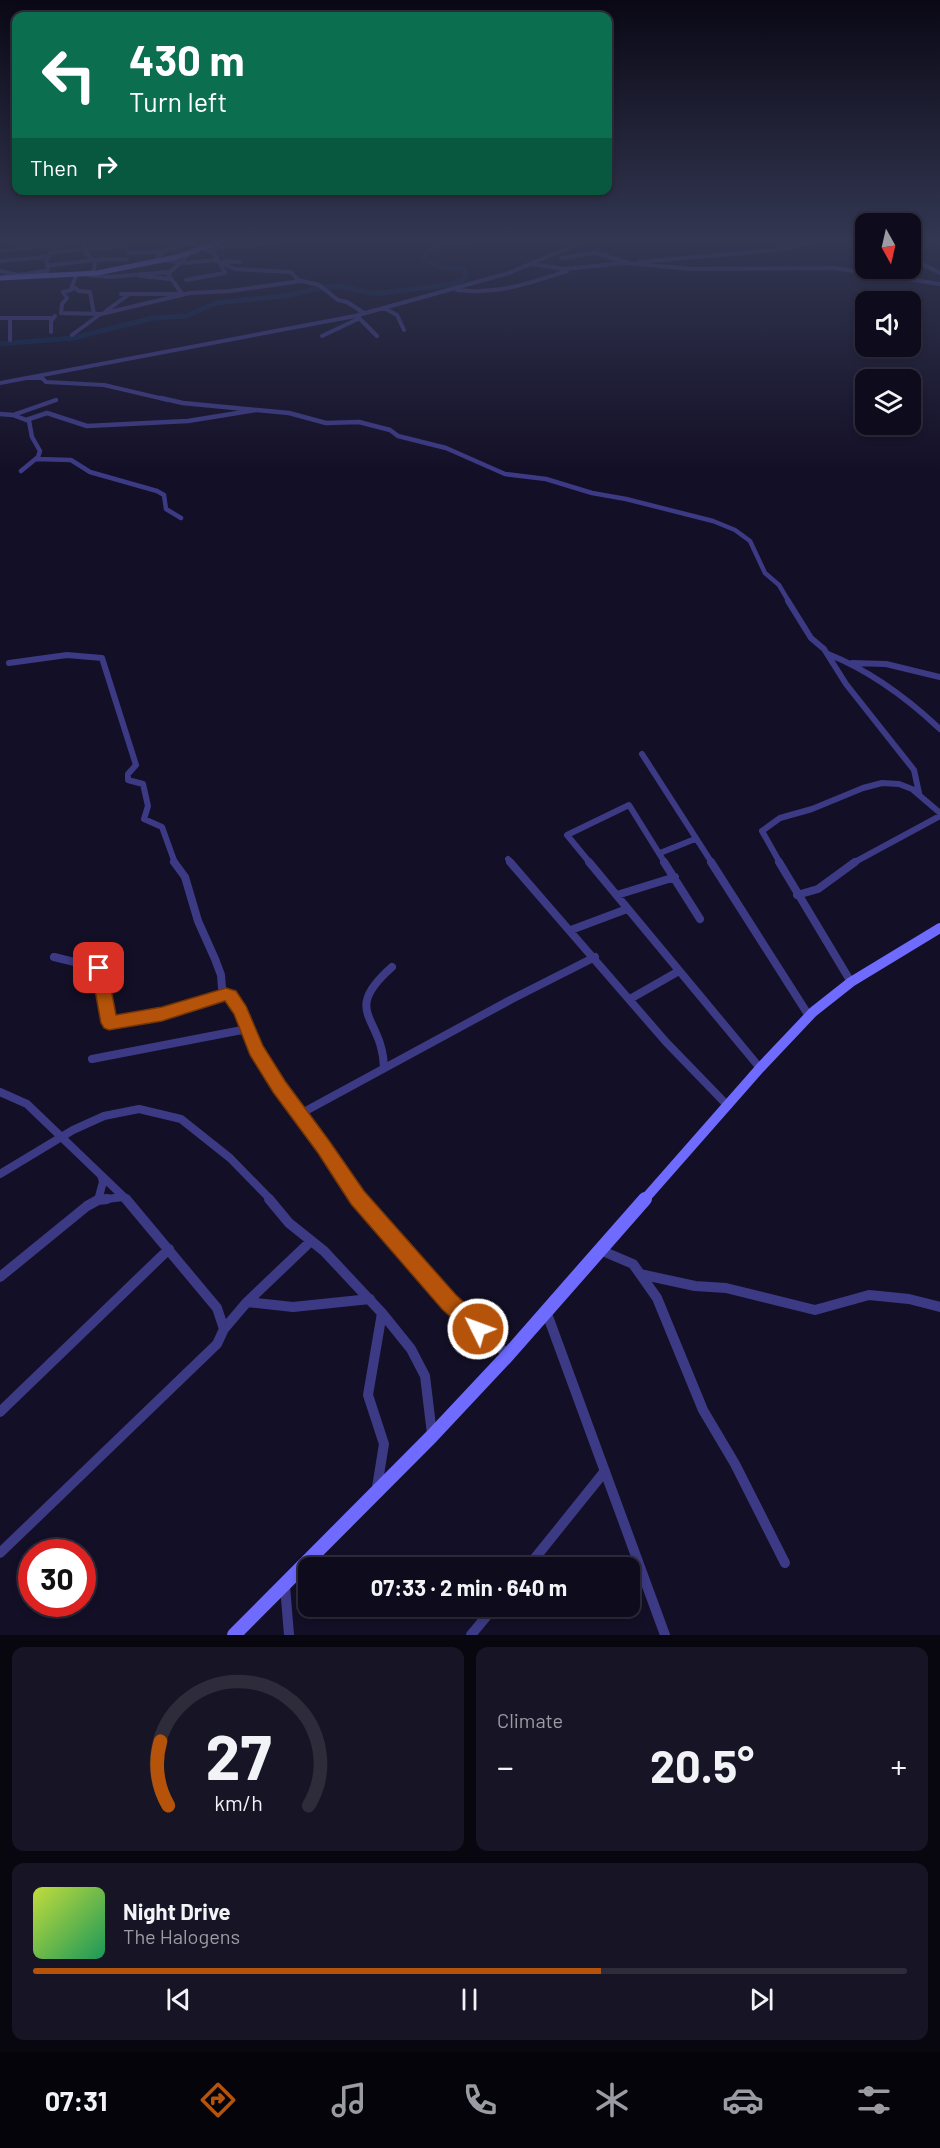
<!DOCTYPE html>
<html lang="en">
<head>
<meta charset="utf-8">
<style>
	:root { --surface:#0e0b1c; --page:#171425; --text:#f1f3f6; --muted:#9b9ba3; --line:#2e2b3b; --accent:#b45309 }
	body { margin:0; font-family:Barlow,sans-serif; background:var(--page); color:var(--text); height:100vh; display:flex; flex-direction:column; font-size:22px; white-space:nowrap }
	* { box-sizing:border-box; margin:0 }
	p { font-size:20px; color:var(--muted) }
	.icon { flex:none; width:33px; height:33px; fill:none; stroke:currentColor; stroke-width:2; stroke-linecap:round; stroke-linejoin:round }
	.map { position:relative; height:1635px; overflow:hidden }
	.panel { display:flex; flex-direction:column; gap:12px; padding:12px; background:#08060f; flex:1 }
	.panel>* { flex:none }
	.guide { position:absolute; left:12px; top:12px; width:600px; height:183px; border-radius:12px; box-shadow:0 3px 9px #0003,0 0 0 2px var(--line); background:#0b6e4f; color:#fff; overflow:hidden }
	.needle { width:39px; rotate:172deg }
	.tools { position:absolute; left:855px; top:213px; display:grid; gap:12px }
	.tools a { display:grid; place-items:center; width:66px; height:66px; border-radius:12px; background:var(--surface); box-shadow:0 3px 9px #0003,0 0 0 2px var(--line); font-size:30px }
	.speed { position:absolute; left:18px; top:1539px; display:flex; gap:12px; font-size:30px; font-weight:700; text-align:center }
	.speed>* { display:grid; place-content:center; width:78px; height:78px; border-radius:50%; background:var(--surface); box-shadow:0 3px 9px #0003,0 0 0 2px var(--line); line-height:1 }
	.speed .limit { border:9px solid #d22; background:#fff; color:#111 }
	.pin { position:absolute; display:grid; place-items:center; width:51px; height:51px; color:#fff; margin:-26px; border-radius:12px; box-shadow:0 3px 9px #0006 }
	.me { position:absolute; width:66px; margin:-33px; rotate:312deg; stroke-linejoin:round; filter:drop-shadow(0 0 4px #0008) }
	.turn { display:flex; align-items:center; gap:21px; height:126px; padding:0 18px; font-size:27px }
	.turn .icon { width:78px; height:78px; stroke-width:2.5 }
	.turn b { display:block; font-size:42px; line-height:51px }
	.then { display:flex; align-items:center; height:57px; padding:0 18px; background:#0003; gap:12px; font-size:22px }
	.big { font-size:45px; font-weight:700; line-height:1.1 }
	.panel .tile { flex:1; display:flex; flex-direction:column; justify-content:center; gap:9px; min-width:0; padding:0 21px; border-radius:12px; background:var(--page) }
	.panel .dial { align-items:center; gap:0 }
	.dial svg { height:156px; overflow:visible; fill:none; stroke:var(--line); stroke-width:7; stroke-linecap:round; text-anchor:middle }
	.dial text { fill:var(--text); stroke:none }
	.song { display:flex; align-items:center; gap:18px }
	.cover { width:72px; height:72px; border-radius:9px; background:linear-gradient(135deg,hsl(70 70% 55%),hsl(150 70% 35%)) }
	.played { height:6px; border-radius:3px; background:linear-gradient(90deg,var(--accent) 65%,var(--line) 65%) }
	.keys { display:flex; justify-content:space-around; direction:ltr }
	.heat { display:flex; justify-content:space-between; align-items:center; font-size:33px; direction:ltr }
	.panel .tiles { flex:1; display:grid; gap:12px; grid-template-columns:1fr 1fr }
	.tile:last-child { grid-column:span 2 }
	.trip { position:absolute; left:298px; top:1557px; width:342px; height:60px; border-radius:12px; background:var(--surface); box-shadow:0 3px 9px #0003,0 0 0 2px var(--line); font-weight:700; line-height:60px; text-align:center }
	.menu { display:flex; height:96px; justify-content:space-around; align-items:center; background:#06040b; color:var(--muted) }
	.menu .icon { width:42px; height:42px }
	.menu .on { color:var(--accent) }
	.menu b { font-size:27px; color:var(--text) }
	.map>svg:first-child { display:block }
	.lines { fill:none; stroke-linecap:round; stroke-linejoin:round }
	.river { stroke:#0c2248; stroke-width:5 }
	.street-far4 { stroke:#3d3a85; stroke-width:4 }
	.street-far3 { stroke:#3d3a85; stroke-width:4.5 }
	.street-far2 { stroke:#3d3a85; stroke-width:6 }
	.street-far1 { stroke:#3d3a85; stroke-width:8 }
	.street { stroke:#3d3a85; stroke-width:10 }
	.secondary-far2 { stroke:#6f6bff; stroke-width:5 }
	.secondary-far1 { stroke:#6f6bff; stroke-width:10 }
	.secondary { stroke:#6f6bff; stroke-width:14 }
	.route { fill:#b45309; stroke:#753606; stroke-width:1.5 }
</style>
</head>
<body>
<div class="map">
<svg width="940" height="1635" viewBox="0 0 940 1635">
	<rect width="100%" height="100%" fill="#130f26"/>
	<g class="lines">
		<path class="river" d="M 0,344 L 73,338 L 153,318 L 186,316 L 216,303 L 284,296 L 326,287 L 340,286 L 370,293 L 383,293 L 454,284 L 466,278 L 464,269 L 439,267 L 424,259 L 426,253 L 441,245 L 467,242"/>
		<path class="street-far4" d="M 84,242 L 86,253 L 95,262 L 93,274
			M 190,243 L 205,249 L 278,242
			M 85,250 L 126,245
			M 0,251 L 72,242
			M 50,253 L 85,249
			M 128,253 L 162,252
			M 561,258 L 595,253 L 626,262
			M 910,258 L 940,273
			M 163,260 L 186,263 L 215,260 L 235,269 L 291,272 L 298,280 L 319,285 L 338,300 L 347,302 L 364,313
			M 0,261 L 49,257
			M 224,261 L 240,262
			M 154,262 L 165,250 L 194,242
			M 640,262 L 776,250 L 810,242
			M 531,264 L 564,269 L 625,263 L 693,269 L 834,268 L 940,284
			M 47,266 L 93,260 L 127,259
			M 0,271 L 18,275
			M 17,275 L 47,271
			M 76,275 L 71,290 L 63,292 L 67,298 L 62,304 L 61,313 L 101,314 L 190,293 L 230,291 L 301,281
			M 89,275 L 109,277 L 169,272
			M 46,276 L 49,266 L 46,261 L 52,250 L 60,244
			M 140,276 L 170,279
			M 186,280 L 225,273 L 213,251 L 207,251
			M 72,286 L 79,291 L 90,292 L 94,314
			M 457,290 C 498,295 529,283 567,271
			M 121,294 L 182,294 L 168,274 L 189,254
			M 384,308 L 397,315 L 404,330
			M 106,311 L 128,295
			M 358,317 L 377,336
			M 0,318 L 53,318
			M 10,318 L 10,340
			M 51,332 L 51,321 L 55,316
			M 72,335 L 99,315
			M 322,336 L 358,319
			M 27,378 L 42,378 L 46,382 L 104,385 L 168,400
			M 0,383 L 355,316 L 509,273 L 582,242"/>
		<path class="street-far3" d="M 161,398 L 183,403 L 289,413 L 326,423 L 359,422 L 390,430 L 398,436 L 446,448 L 505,474 L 546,479 L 592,493 L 626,499 L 713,521 L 735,530 L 750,541 L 765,573 L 779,585 L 789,602
			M 0,414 L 13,415 L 29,421 L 32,437 L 40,451 L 38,457 L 21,471
			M 13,415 L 56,400
			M 26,420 L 47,413 L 87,426 L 188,421 L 256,410
			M 36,459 L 71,460 L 90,472 L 157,491 L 164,495 L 166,509 L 181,518"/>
		<path class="street-far2" d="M 788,601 L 811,638 L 824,649 L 846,684 L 914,770 L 919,793
			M 828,654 C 871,671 907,698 940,729
			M 9,663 L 67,655 L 102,658 L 136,765 L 128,774 L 128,780 L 143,784 L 148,806 L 144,819 L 162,827 L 175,863
			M 852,663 L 886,664 L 940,677
			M 642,754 L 712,863
			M 660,853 L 695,839
			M 508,859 L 512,863
			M 590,863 L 567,835 L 629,805 L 665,863
			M 780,863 L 762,831 L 780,818 L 812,809 L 863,788 L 882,783 L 899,784 L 912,789 L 940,813
			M 853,863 L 940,816"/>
		<path class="street-far1" d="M 174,862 L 185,877 L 198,921 L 215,959 L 221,975 L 222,988 L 226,994
			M 510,862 L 666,1042 L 728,1106
			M 589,862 L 760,1068
			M 664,862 L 700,919
			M 711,862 L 809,1016
			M 779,862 L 851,982
			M 617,895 L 675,877
			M 797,895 L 818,889 L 855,862
			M 571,930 L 627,909
			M 54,957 L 99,968 L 109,1023 L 162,1014 L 226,994 L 236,1002 L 250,1035
			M 630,999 L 679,971
			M 92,1059 L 242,1030 L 250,1035 L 256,1050 L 279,1087 L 359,1200
			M 384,1068 C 383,1016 340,1013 392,967
			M 0,1092 L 27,1104 L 127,1200
			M 300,1114 L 512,999 L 595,957
			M 0,1174 L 73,1130 L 104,1116 L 139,1109 L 181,1119 L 230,1158 L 271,1200
			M 97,1200 L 124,1197
			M 98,1200 L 103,1182 L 101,1175"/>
		<path class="street" d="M 269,1199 L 289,1223 L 324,1251 L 382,1313 L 368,1395 L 384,1444 L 377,1487
			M 358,1199 L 449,1302 L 508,1355
			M 600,1250 L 633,1264 L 657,1298 L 703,1410 L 735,1464 L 785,1563
			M 640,1274 L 695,1286 L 726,1288 L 815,1310 L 869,1295 L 909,1299 L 940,1307
			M 0,1277 L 87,1206 L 98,1200 L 107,1199
			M 247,1302 L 293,1307 L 370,1299
			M 546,1311 L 665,1635
			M 382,1313 L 411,1349 L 425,1376 L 432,1434
			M 224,1329 L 247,1302 L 311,1241
			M 0,1412 L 169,1249
			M 0,1553 L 217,1344 L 224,1329 L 217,1308 L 126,1199
			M 527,1568 L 605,1471
			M 285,1586 L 289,1635
			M 471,1635 L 495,1606"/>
		<path class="secondary-far2" d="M 0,278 L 97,273 L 177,257 L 220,242"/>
		<path class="secondary-far1" d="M 644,1200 L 760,1068 L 813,1012 L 851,982 L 940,928"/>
		<path class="secondary" d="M 234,1635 L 432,1436 L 508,1355 L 645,1199"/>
	</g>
	<linearGradient id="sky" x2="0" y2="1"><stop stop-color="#0a0815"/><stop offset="0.51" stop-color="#333752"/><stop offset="1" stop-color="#333752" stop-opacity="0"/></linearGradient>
	<rect width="940" height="471" fill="url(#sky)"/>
	<path class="route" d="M 99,962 L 104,963 L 107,968 L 116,1015 L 162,1007 L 226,988 L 236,991 L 246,1006 L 263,1046 L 285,1081 L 330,1142 L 364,1191 L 456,1295 L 485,1322 L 488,1329 L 485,1336 L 478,1339 L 471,1336 L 442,1309 L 351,1204 L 318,1153 L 273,1092 L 250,1055 L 234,1014 L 225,1001 L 162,1021 L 109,1030 L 104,1028 L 101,1023 L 91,968 L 93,963 Z"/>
</svg>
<div class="tools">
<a><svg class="needle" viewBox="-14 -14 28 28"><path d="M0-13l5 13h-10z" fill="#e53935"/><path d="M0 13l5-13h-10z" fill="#9b9ba3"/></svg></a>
<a><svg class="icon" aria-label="sound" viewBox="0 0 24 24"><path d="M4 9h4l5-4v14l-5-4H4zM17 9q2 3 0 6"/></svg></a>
<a><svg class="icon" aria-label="layers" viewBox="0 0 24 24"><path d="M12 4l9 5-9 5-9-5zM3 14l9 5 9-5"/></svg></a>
</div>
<div class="speed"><div class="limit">30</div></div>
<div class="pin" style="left:99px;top:968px;background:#d93025"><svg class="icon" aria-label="arrive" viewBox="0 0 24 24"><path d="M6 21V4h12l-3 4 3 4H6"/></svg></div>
<svg class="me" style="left:478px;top:1329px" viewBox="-20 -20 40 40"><circle r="17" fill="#b45309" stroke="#fff" stroke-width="3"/><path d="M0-11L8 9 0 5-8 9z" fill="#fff"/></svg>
<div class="trip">07:33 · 2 min · 640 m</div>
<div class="guide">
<div class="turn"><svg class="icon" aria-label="left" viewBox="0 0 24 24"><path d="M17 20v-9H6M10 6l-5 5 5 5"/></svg><div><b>430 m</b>Turn left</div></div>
<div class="then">Then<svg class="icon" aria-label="right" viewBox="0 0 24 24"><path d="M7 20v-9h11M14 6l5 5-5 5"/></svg></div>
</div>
</div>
<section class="panel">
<div class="tiles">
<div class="tile dial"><svg viewBox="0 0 100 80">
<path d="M14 69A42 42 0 1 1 86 69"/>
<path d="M14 69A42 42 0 0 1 10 36" stroke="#b45309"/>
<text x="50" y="56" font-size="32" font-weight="700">27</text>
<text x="50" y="72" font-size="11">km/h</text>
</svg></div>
<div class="tile"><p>Climate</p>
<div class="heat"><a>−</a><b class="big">20.5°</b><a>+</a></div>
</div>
<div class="tile">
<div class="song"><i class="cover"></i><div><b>Night Drive</b><p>The Halogens</p></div></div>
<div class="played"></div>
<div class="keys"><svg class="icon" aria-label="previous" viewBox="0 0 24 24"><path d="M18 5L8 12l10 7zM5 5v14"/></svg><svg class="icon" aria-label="pause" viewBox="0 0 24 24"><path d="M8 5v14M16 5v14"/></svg><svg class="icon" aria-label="next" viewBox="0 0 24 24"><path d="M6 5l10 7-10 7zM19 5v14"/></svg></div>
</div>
</div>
</section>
<nav class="menu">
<b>07:31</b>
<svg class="icon on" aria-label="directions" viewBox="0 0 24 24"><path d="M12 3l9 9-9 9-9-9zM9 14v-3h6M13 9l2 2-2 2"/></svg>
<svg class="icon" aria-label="music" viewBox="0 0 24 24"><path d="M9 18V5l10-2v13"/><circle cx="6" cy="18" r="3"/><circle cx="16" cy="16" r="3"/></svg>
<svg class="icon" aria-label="phone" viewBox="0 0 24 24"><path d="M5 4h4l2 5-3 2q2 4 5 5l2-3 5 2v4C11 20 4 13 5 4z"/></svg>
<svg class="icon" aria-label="climate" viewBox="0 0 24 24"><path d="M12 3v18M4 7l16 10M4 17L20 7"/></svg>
<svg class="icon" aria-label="car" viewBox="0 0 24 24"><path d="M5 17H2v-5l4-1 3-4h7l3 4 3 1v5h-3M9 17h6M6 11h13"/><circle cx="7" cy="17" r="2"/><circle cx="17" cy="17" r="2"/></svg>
<svg class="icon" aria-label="filters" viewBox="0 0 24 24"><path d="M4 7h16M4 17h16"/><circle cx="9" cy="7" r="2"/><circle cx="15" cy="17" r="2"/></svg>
</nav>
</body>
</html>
